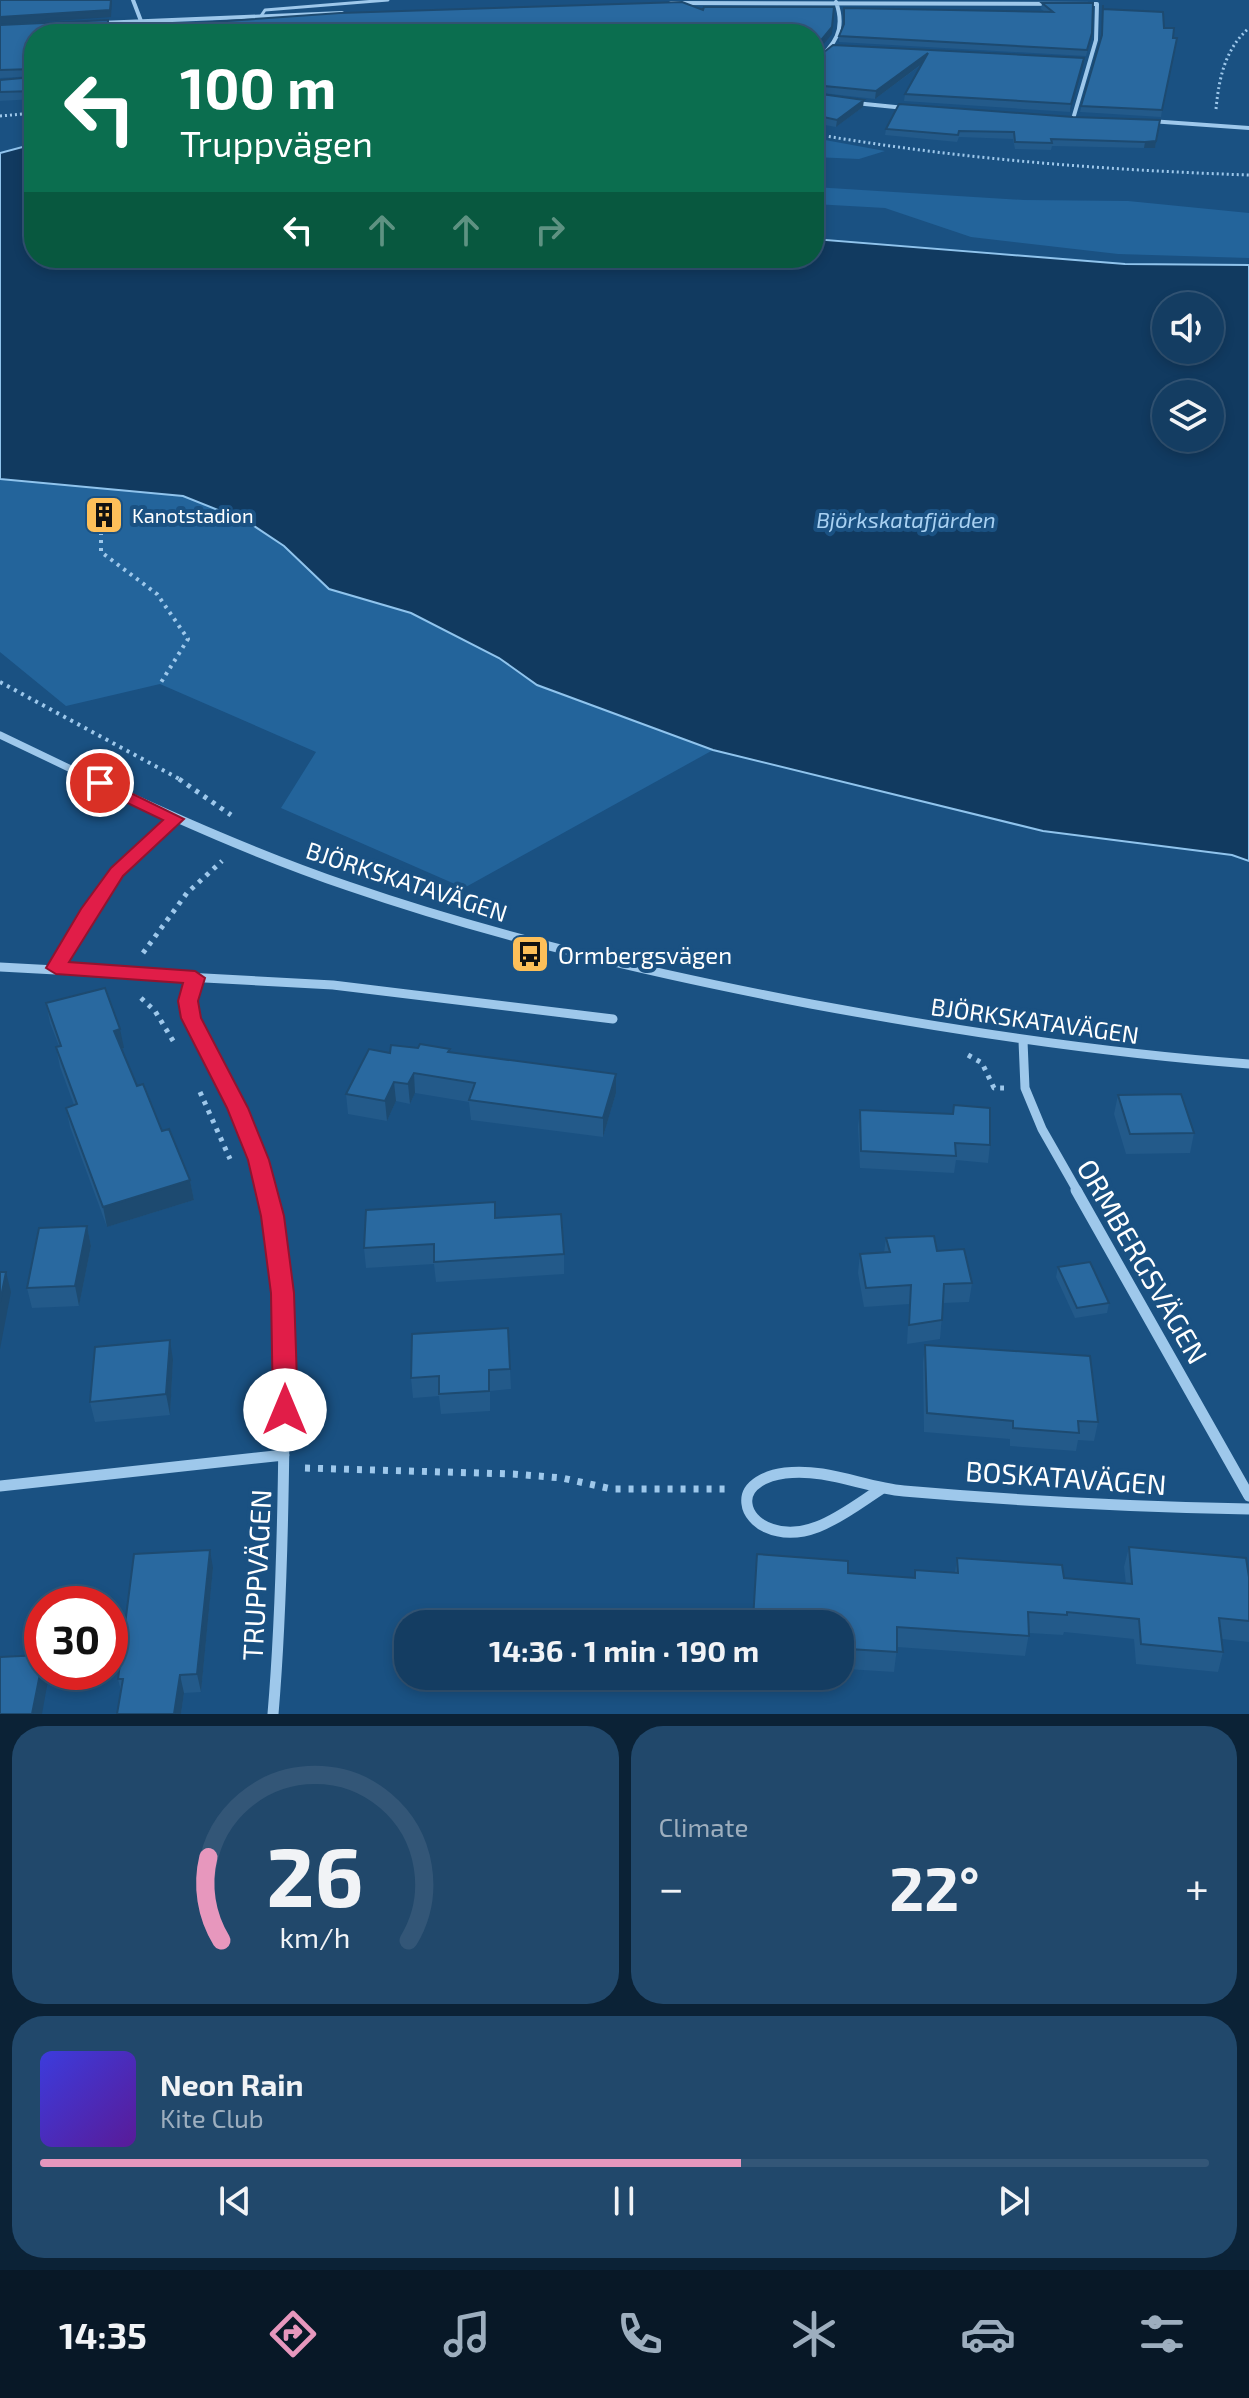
<!DOCTYPE html>
<html lang="en">
<head>
<meta charset="utf-8">
<style>
	:root { --surface:#143d62; --page:#21486b; --text:#f1f3f6; --muted:#9daebe; --line:#335677; --accent:#e797bd }
	body { margin:0; font-family:"Exo 2",sans-serif; background:var(--page); color:var(--text); height:100vh; display:flex; flex-direction:column; font-size:30px; white-space:nowrap }
	* { box-sizing:border-box; margin:0 }
	p { font-size:26px; color:var(--muted) }
	.icon { flex:none; width:44px; height:44px; fill:none; stroke:currentColor; stroke-width:2; stroke-linecap:round; stroke-linejoin:round }
	.map { position:relative; height:1714px; overflow:hidden }
	.drawer { display:flex; flex-direction:column; gap:12px; padding:12px; background:#0b2236; flex:1 }
	.drawer>* { flex:none }
	.banner { position:absolute; left:24px; top:24px; width:800px; height:244px; border-radius:32px; box-shadow:0 4px 12px #0003,0 0 0 2px var(--line); background:#0b6e4f; color:#fff; overflow:hidden }
	.tools { position:absolute; left:1152px; top:292px; display:grid; gap:16px }
	.tools a { display:grid; place-items:center; width:72px; height:72px; border-radius:50%; background:var(--surface); box-shadow:0 4px 12px #0003,0 0 0 2px var(--line); font-size:40px }
	.speed { position:absolute; left:24px; top:1586px; display:flex; gap:16px; font-size:40px; font-weight:700; text-align:center }
	.speed>* { display:grid; place-content:center; width:104px; height:104px; border-radius:50%; background:var(--surface); box-shadow:0 4px 12px #0003,0 0 0 2px var(--line); line-height:1 }
	.speed .limit { border:12px solid #d22; background:#fff; color:#111 }
	.pin { position:absolute; display:grid; place-items:center; width:68px; height:68px; color:#fff; margin:-34px; border:4px solid #fff; border-radius:50%; box-shadow:0 2px 8px #0007 }
	.me { position:absolute; width:88px; margin:-44px; rotate:0deg; stroke-linejoin:round; filter:drop-shadow(0 0 6px #0008) }
	.turn { display:flex; align-items:center; gap:28px; height:168px; padding:0 24px; font-size:36px }
	.turn .icon { width:104px; height:104px; stroke-width:2.5 }
	.turn b { display:block; font-size:56px; line-height:68px }
	.lanes { display:flex; align-items:center; height:76px; padding:0 24px; background:#0003; justify-content:center; gap:40px; direction:ltr }
	.lanes .off { opacity:.35 }
	.big { font-size:60px; font-weight:700; line-height:1.1 }
	.drawer .tile { flex:1; display:flex; flex-direction:column; justify-content:center; gap:12px; min-width:0; padding:0 28px; border-radius:32px; background:var(--page) }
	.drawer .dial { align-items:center; gap:0 }
	.dial svg { height:208px; overflow:visible; fill:none; stroke:var(--line); stroke-width:7; stroke-linecap:round; text-anchor:middle }
	.dial text { fill:var(--text); stroke:none }
	.song { display:flex; align-items:center; gap:24px }
	.cover { width:96px; height:96px; border-radius:12px; background:linear-gradient(135deg,hsl(240 70% 55%),hsl(270 70% 35%)) }
	.played { height:8px; border-radius:4px; background:linear-gradient(90deg,var(--accent) 60%,var(--line) 60%) }
	.keys { display:flex; justify-content:space-around; direction:ltr }
	.heat { display:flex; justify-content:space-between; align-items:center; font-size:44px; direction:ltr }
	.drawer .tiles { flex:1; display:grid; gap:12px; grid-template-columns:1fr 1fr }
	.tile:last-child { grid-column:span 2 }
	.trip { position:absolute; left:394px; top:1610px; width:460px; height:80px; border-radius:32px; background:var(--surface); box-shadow:0 4px 12px #0003,0 0 0 2px var(--line); font-weight:700; line-height:80px; text-align:center }
	.dock { display:flex; height:128px; justify-content:space-around; align-items:center; background:#081827; color:var(--muted) }
	.dock .icon { width:56px; height:56px }
	.dock .active { color:var(--accent) }
	.dock b { font-size:36px; color:var(--text) }
	.map>svg:first-child { display:block }
	.green { fill:#23649b }
	.water { fill:#113a60; stroke:#90c4ed; stroke-width:2; fill-rule:evenodd }
	.lines { fill:none; stroke-linecap:round; stroke-linejoin:round }
	.path-far3 { stroke:#9ec8eb; stroke-width:3; stroke-dasharray:2 3; stroke-linecap:butt }
	.path-far2 { stroke:#9ec8eb; stroke-width:4; stroke-dasharray:3 5; stroke-linecap:butt }
	.path-far1 { stroke:#9ec8eb; stroke-width:5; stroke-dasharray:4 6; stroke-linecap:butt }
	.path { stroke:#9ec8eb; stroke-width:7; stroke-dasharray:5 8; stroke-linecap:butt }
	.service { stroke:#9ec8eb; stroke-width:3 }
	.minor-far3 { stroke:#9ec8eb; stroke-width:4 }
	.minor-far2 { stroke:#9ec8eb; stroke-width:7 }
	.minor-far1 { stroke:#9ec8eb; stroke-width:9 }
	.minor { stroke:#9ec8eb; stroke-width:11 }
	.wall { fill:#235a8a }
	.shaded-wall { fill:#1d4a70 }
	.building { fill:#2969a0; stroke:#1d4a70; stroke-width:2 }
	.route { fill:#e11d48; stroke:#92132f; stroke-width:2 }
	.labels { text-anchor:middle; dominant-baseline:central; stroke-width:8; stroke-linejoin:round; paint-order:stroke }
	.far-poi-label { font-size:20px; fill:#fff; stroke:#1a5182; text-anchor:start }
	.far-water-label { font-size:22px; font-style:italic; fill:#a9d1f2; stroke:#1a5182 }
	.street-label { font-size:24px; fill:#fff; stroke:#1a5182 }
	.poi-label { font-size:24px; fill:#fff; stroke:#1a5182; text-anchor:start }
	.near-street-label { font-size:28px; fill:#fff; stroke:#1a5182 }
</style>
</head>
<body>
<div class="map">
<svg width="1249" height="1714" viewBox="0 0 1249 1714">
	<rect width="100%" height="100%" fill="#1a5182"/>
	<path class="green" d="M 814,138 L 885,151 L 859,159 L 814,157 Z
		M 814,187 L 1024,200 L 1128,201 L 1249,213 L 1249,258 L 1118,254 L 971,237 L 885,208 L 814,204 Z
		M 0,479 L 183,496 L 248,522 L 284,546 L 329,589 L 411,613 L 499,658 L 537,685 L 713,750 L 464,888 L 281,808 L 316,752 L 160,684 L 66,706 L 0,652 Z"/>
	<path class="water" d="M 30,145 L 34,145 L 34,258 L 814,258 L 814,239 L 1125,264 L 1249,265 L 1249,861 L 1232,855 L 1043,831 L 713,750 L 537,685 L 499,658 L 411,613 L 329,589 L 284,546 L 248,522 L 183,496 L 0,479 L 0,153 ZM 1166,306 L 1210,306 L 1210,350 L 1166,350 ZM 1166,394 L 1210,394 L 1210,438 L 1166,438 Z"/>
	<g class="lines">
		<path class="path-far3" d="M 1216,109 C 1219,78 1225,49 1249,28
			M 0,116 L 34,113
			M 814,134 C 958,159 1103,170 1249,175"/>
		<path class="path-far2" d="M 101,524 L 101,552 L 157,594 L 188,639 L 160,684
			M 0,682 L 183,781"/>
		<path class="path-far1" d="M 179,779 L 231,815
			M 143,953 L 187,893 L 222,861
			M 141,998 L 155,1011 L 175,1044
			M 968,1055 L 982,1063 L 994,1088 L 1004,1088
			M 200,1092 L 230,1159"/>
		<path class="path" d="M 305,1468 L 513,1474 L 562,1478 L 612,1489 L 725,1489"/>
		<path class="service" d="M 261,16 L 265,10 L 388,0"/>
		<path class="minor-far3" d="M 133,0 L 141,21 L 153,30 L 153,34
			M 671,3 L 1097,4 L 1096,40 L 1073,119
			M 100,23 L 342,13
			M 814,63 C 835,45 846,30 836,2
			M 855,103 L 905,108
			M 1150,121 L 1249,128"/>
		<path class="minor-far2" d="M 0,735 L 96,781"/>
		<path class="minor-far1" d="M 91,779 C 175,818 260,856 348,886 C 499,938 655,974 811,1004 C 956,1031 1102,1053 1249,1064
			M 0,967 L 333,985 L 613,1019
			M 56,968 L 117,872 L 175,819
			M 195,978 L 188,1001 L 191,1018 L 245,1123 L 267,1192
			M 1023,1041 L 1025,1088 L 1042,1129 L 1078,1192"/>
		<path class="minor" d="M 266,1190 C 287,1268 285,1353 284,1433 C 283,1527 281,1620 273,1714
			M 1076,1190 L 1249,1496
			M 0,1486 L 284,1455
			M 881,1489 C 848,1510 807,1546 766,1527 C 757,1523 748,1514 747,1504 C 744,1484 769,1475 785,1473 C 827,1468 863,1487 904,1491 C 1019,1501 1134,1507 1249,1509"/>
	</g>
	<path class="wall" d="M 1042,3 L 1092,33 L 1086,56 L 839,42 L 839,36 L 844,25 L 1045,12 L 1041,9 Z
		M 1103,9 L 1164,28 L 1173,38 L 1161,117 L 1080,112 L 1101,38 Z
		M 109,24 L 133,31 L 34,34 L 34,76 L 0,78 L 0,25 Z
		M 1084,58 L 1070,112 L 904,101 L 905,94 L 921,65 L 875,99 L 814,92 L 814,60 Z
		M 34,77 L 34,99 L 0,101 L 0,80 Z
		M 814,93 L 863,107 L 836,127 L 814,123 Z
		M 1073,117 L 1160,120 L 1155,148 L 1144,148 L 1052,146 L 1051,150 L 1015,149 L 1013,139 L 959,137 L 957,142 L 885,135 L 886,129 Z
		M 46,1003 L 124,1048 L 122,1049 L 137,1086 L 190,1180 L 194,1200 L 107,1227 L 70,1127 L 66,1108 L 74,1105 L 60,1067 L 56,1047 L 59,1046 L 50,1023 Z
		M 450,1049 L 450,1052 L 616,1093 L 603,1137 L 471,1120 L 469,1102 L 415,1093 L 410,1104 L 396,1101 L 387,1121 L 348,1114 L 346,1094 L 390,1053 Z
		M 1118,1095 L 1194,1133 L 1190,1153 L 1126,1154 L 1114,1114 Z
		M 860,1110 L 990,1145 L 988,1163 L 956,1160 L 954,1173 L 860,1168 L 858,1127 Z
		M 496,1218 L 564,1254 L 564,1274 L 436,1282 L 434,1264 L 366,1268 L 364,1248 Z
		M 87,1226 L 91,1246 L 79,1306 L 32,1308 L 27,1288 Z
		M 886,1238 L 937,1251 L 972,1283 L 969,1302 L 943,1303 L 940,1339 L 907,1344 L 909,1304 L 864,1307 L 858,1273 L 860,1254 L 884,1253 Z
		M 1058,1267 L 1109,1303 L 1107,1313 L 1075,1318 L 1056,1277 Z
		M 508,1328 L 511,1389 L 490,1391 L 490,1411 L 441,1414 L 439,1396 L 413,1398 L 411,1378 Z
		M 925,1345 L 1098,1422 L 1094,1441 L 1078,1440 L 1076,1451 L 1010,1446 L 1010,1439 L 924,1432 L 923,1363 Z
		M 173,1360 L 170,1415 L 95,1422 L 90,1402 Z
		M 1129,1547 L 1249,1577 L 1249,1642 L 1222,1639 L 1223,1652 L 1218,1672 L 1136,1664 L 1134,1639 L 1064,1632 L 1063,1635 L 1029,1633 L 1025,1656 L 897,1647 L 894,1672 L 847,1669 L 847,1648 L 840,1647 L 840,1624 L 753,1624 L 757,1554 L 848,1573 L 914,1578 L 915,1570 L 955,1573 L 957,1558 L 1064,1578 L 1126,1584 L 1124,1567 Z
		M 213,1568 L 201,1692 L 184,1693 L 181,1714 L 117,1714 L 121,1691 L 118,1679 Z"/>
	<path class="shaded-wall" d="M 112,0 L 111,17 L 0,25 L 0,17 Z
		M 834,7 L 832,34 L 814,56 L 814,49 Z
		M 928,53 L 927,60 L 875,99 L 876,91 Z
		M 1084,58 L 1083,66 L 1070,112 L 1071,104 Z
		M 864,100 L 863,107 L 836,127 L 837,120 Z
		M 1160,120 L 1155,148 L 1144,148 L 1145,142 Z
		M 120,1029 L 124,1048 L 118,1050 L 114,1031 Z
		M 414,1073 L 415,1093 L 410,1104 L 408,1084 Z
		M 616,1074 L 616,1093 L 603,1137 L 603,1118 Z
		M 394,1082 L 396,1101 L 387,1121 L 385,1101 Z
		M 190,1180 L 194,1200 L 107,1227 L 103,1207 Z
		M 87,1226 L 91,1246 L 79,1306 L 75,1286 Z
		M 6,1272 L 11,1292 L 0,1349 L 0,1302 Z
		M 170,1340 L 173,1360 L 170,1415 L 166,1394 Z
		M 210,1550 L 213,1568 L 201,1692 L 197,1674 Z
		M 42,1664 L 42,1672 L 48,1672 L 49,1675 L 42,1714 L 32,1714 Z
		M 180,1675 L 184,1693 L 181,1714 L 174,1714 Z"/>
	<path class="building" d="M 0,0 L 111,0 L 110,10 L 0,17 Z
		M 682,2 L 703,10 L 704,7 L 834,7 L 832,27 L 814,49 L 814,34 L 190,34 L 198,23 L 340,13 Z
		M 1042,3 L 1093,3 L 1092,33 L 1087,50 L 839,36 L 844,24 L 844,8 L 1053,12 Z
		M 1103,5 L 1103,9 L 1163,12 L 1164,28 L 1174,28 L 1173,38 L 1177,38 L 1162,110 L 1081,106 L 1102,35 Z
		M 108,20 L 108,24 L 132,23 L 131,34 L 34,34 L 34,69 L 0,70 L 0,25 Z
		M 833,45 L 1084,58 L 1071,104 L 905,94 L 928,53 L 876,91 L 814,85 L 814,60 Z
		M 34,77 L 34,91 L 0,92 L 0,80 Z
		M 814,93 L 864,100 L 837,120 L 814,115 Z
		M 899,104 L 1073,117 L 1160,120 L 1156,141 L 1145,142 L 1051,139 L 1052,143 L 1015,142 L 1014,132 L 959,131 L 958,135 L 886,129 Z
		M 105,988 L 120,1029 L 114,1031 L 137,1086 L 143,1084 L 162,1131 L 169,1129 L 190,1180 L 103,1207 L 66,1108 L 77,1104 L 56,1047 L 61,1046 L 46,1003 Z
		M 420,1044 L 450,1049 L 448,1052 L 616,1074 L 603,1118 L 469,1100 L 475,1083 L 414,1073 L 408,1084 L 394,1082 L 385,1101 L 346,1094 L 369,1049 L 390,1053 L 391,1045 L 418,1048 Z
		M 1181,1094 L 1194,1133 L 1130,1134 L 1118,1095 Z
		M 954,1105 L 990,1108 L 990,1145 L 955,1143 L 956,1156 L 861,1151 L 860,1110 L 953,1114 Z
		M 495,1202 L 495,1218 L 561,1214 L 564,1254 L 434,1262 L 434,1244 L 364,1248 L 366,1210 Z
		M 87,1226 L 75,1286 L 27,1288 L 39,1228 Z
		M 934,1236 L 937,1251 L 964,1249 L 972,1283 L 944,1284 L 942,1320 L 909,1325 L 911,1285 L 866,1288 L 860,1254 L 890,1252 L 886,1238 Z
		M 1090,1262 L 1109,1303 L 1077,1308 L 1058,1267 Z
		M 0,1272 L 6,1272 L 0,1302 Z
		M 508,1328 L 510,1369 L 489,1370 L 489,1391 L 439,1394 L 439,1376 L 411,1378 L 412,1334 Z
		M 170,1340 L 166,1394 L 90,1402 L 95,1347 Z
		M 925,1345 L 1090,1356 L 1098,1422 L 1078,1421 L 1079,1433 L 1013,1428 L 1013,1421 L 927,1413 Z
		M 1129,1547 L 1246,1558 L 1249,1577 L 1249,1621 L 1219,1618 L 1223,1652 L 1141,1644 L 1139,1619 L 1067,1612 L 1067,1615 L 1028,1612 L 1029,1636 L 897,1627 L 897,1652 L 849,1649 L 849,1628 L 840,1627 L 840,1624 L 803,1624 L 753,1620 L 757,1554 L 848,1561 L 848,1573 L 915,1578 L 915,1570 L 958,1573 L 957,1558 L 1062,1565 L 1064,1578 L 1132,1584 Z
		M 210,1550 L 197,1674 L 180,1675 L 174,1714 L 117,1714 L 123,1679 L 118,1679 L 134,1554 Z
		M 42,1655 L 42,1664 L 32,1714 L 0,1714 L 0,1657 Z"/>
	<path class="route" d="M 100,778 L 184,819 L 123,876 L 69,962 L 195,971 L 205,978 L 198,1001 L 201,1018 L 248,1108 L 269,1160 L 284,1216 L 294,1293 L 298,1410 L 294,1417 L 285,1420 L 277,1417 L 273,1410 L 271,1293 L 261,1216 L 248,1160 L 227,1108 L 181,1018 L 178,1001 L 183,983 L 56,974 L 46,968 L 81,909 L 111,868 L 163,820 L 94,787 L 91,783 Z"/>
	<defs>
		<symbol id="building-square" viewBox="-11 -11 22 22"><rect x="-9" y="-9" width="18" height="18" rx="4" fill="#fdbf59" stroke="#1a5182"/><path d="M-4-6H4V6H1V3H-1V6H-4ZM-2.5-4.3h1.7v1.8h-1.7ZM.8-4.3h1.7v1.8H.8ZM-2.5-1h1.7V.8h-1.7ZM.8-1h1.7V.8H.8Z" fill="#111"/></symbol>
		<symbol id="bus-square" viewBox="-11 -11 22 22"><rect x="-9" y="-9" width="18" height="18" rx="4" fill="#fdbf59" stroke="#1a5182"/><path d="M-5-6H5V4H4V6H2V4H-2V6H-4V4H-5ZM-3.5-4V0h7V-4ZM-3.5 1.2v1.5H-2V1.2ZM2 1.2v1.5H3.5V1.2Z" fill="#111"/></symbol>
	</defs>
	<g fill-rule="evenodd">
		<use href="#building-square" x="82" y="493" width="44" height="44"/>
		<use href="#bus-square" x="508" y="932" width="44" height="44"/>
	</g>
	<g class="labels">
		<g class="far-poi-label">
			<text x="132" y="515">Kanotstadion</text>
		</g>
		<g class="far-water-label">
			<text x="906" y="519">Björkskatafjärden</text>
		</g>
		<g class="street-label">
			<text transform="translate(407 881) rotate(18)">BJÖRKSKATAVÄGEN</text>
			<text transform="translate(1035 1020) rotate(8)">BJÖRKSKATAVÄGEN</text>
		</g>
		<g class="poi-label">
			<text x="558" y="954">Ormbergsvägen</text>
		</g>
		<g class="near-street-label">
			<text transform="translate(1143 1261) rotate(60)">ORMBERGSVÄGEN</text>
			<text transform="translate(1066 1477) rotate(4)">BOSKATAVÄGEN</text>
			<text transform="translate(256 1575) rotate(-87)">TRUPPVÄGEN</text>
		</g>
	</g>
</svg>
<div class="tools">
<a><svg class="icon" aria-label="sound" viewBox="0 0 24 24"><path d="M4 9h4l5-4v14l-5-4H4zM17 9q2 3 0 6"/></svg></a>
<a><svg class="icon" aria-label="layers" viewBox="0 0 24 24"><path d="M12 4l9 5-9 5-9-5zM3 14l9 5 9-5"/></svg></a>
</div>
<div class="speed"><div class="limit">30</div></div>
<div class="pin" style="left:100px;top:783px;background:#d93025"><svg class="icon" aria-label="arrive" viewBox="0 0 24 24"><path d="M6 21V4h12l-3 4 3 4H6"/></svg></div>
<svg class="me" style="left:285px;top:1410px" viewBox="-20 -20 40 40"><circle r="19" fill="#fff"/><path d="M0-13L10 11 0 6-10 11z" fill="#e11d48"/></svg>
<div class="trip">14:36 · 1 min · 190 m</div>
<div class="banner">
<div class="turn"><svg class="icon" aria-label="left" viewBox="0 0 24 24"><path d="M17 20v-9H6M10 6l-5 5 5 5"/></svg><div><b>100 m</b>Truppvägen</div></div>
<div class="lanes"><svg class="icon" aria-label="left" viewBox="0 0 24 24"><path d="M17 20v-9H6M10 6l-5 5 5 5"/></svg><svg class="icon off" aria-label="ahead" viewBox="0 0 24 24"><path d="M12 20V5M6 11l6-6 6 6"/></svg><svg class="icon off" aria-label="ahead" viewBox="0 0 24 24"><path d="M12 20V5M6 11l6-6 6 6"/></svg><svg class="icon off" aria-label="right" viewBox="0 0 24 24"><path d="M7 20v-9h11M14 6l5 5-5 5"/></svg></div>
</div>
</div>
<section class="drawer">
<div class="tiles">
<div class="tile dial"><svg viewBox="0 0 100 80">
<path d="M14 69A42 42 0 1 1 86 69"/>
<path d="M14 69A42 42 0 0 1 9 37" stroke="#e797bd"/>
<text x="50" y="56" font-size="32" font-weight="700">26</text>
<text x="50" y="72" font-size="11">km/h</text>
</svg></div>
<div class="tile"><p>Climate</p>
<div class="heat"><a>−</a><b class="big">22°</b><a>+</a></div>
</div>
<div class="tile">
<div class="song"><i class="cover"></i><div><b>Neon Rain</b><p>Kite Club</p></div></div>
<div class="played"></div>
<div class="keys"><svg class="icon" aria-label="previous" viewBox="0 0 24 24"><path d="M18 5L8 12l10 7zM5 5v14"/></svg><svg class="icon" aria-label="pause" viewBox="0 0 24 24"><path d="M8 5v14M16 5v14"/></svg><svg class="icon" aria-label="next" viewBox="0 0 24 24"><path d="M6 5l10 7-10 7zM19 5v14"/></svg></div>
</div>
</div>
</section>
<nav class="dock">
<b>14:35</b>
<svg class="icon active" aria-label="directions" viewBox="0 0 24 24"><path d="M12 3l9 9-9 9-9-9zM9 14v-3h6M13 9l2 2-2 2"/></svg>
<svg class="icon" aria-label="music" viewBox="0 0 24 24"><path d="M9 18V5l10-2v13"/><circle cx="6" cy="18" r="3"/><circle cx="16" cy="16" r="3"/></svg>
<svg class="icon" aria-label="phone" viewBox="0 0 24 24"><path d="M5 4h4l2 5-3 2q2 4 5 5l2-3 5 2v4C11 20 4 13 5 4z"/></svg>
<svg class="icon" aria-label="climate" viewBox="0 0 24 24"><path d="M12 3v18M4 7l16 10M4 17L20 7"/></svg>
<svg class="icon" aria-label="car" viewBox="0 0 24 24"><path d="M5 17H2v-5l4-1 3-4h7l3 4 3 1v5h-3M9 17h6M6 11h13"/><circle cx="7" cy="17" r="2"/><circle cx="17" cy="17" r="2"/></svg>
<svg class="icon" aria-label="filters" viewBox="0 0 24 24"><path d="M4 7h16M4 17h16"/><circle cx="9" cy="7" r="2"/><circle cx="15" cy="17" r="2"/></svg>
</nav>
</body>
</html>
